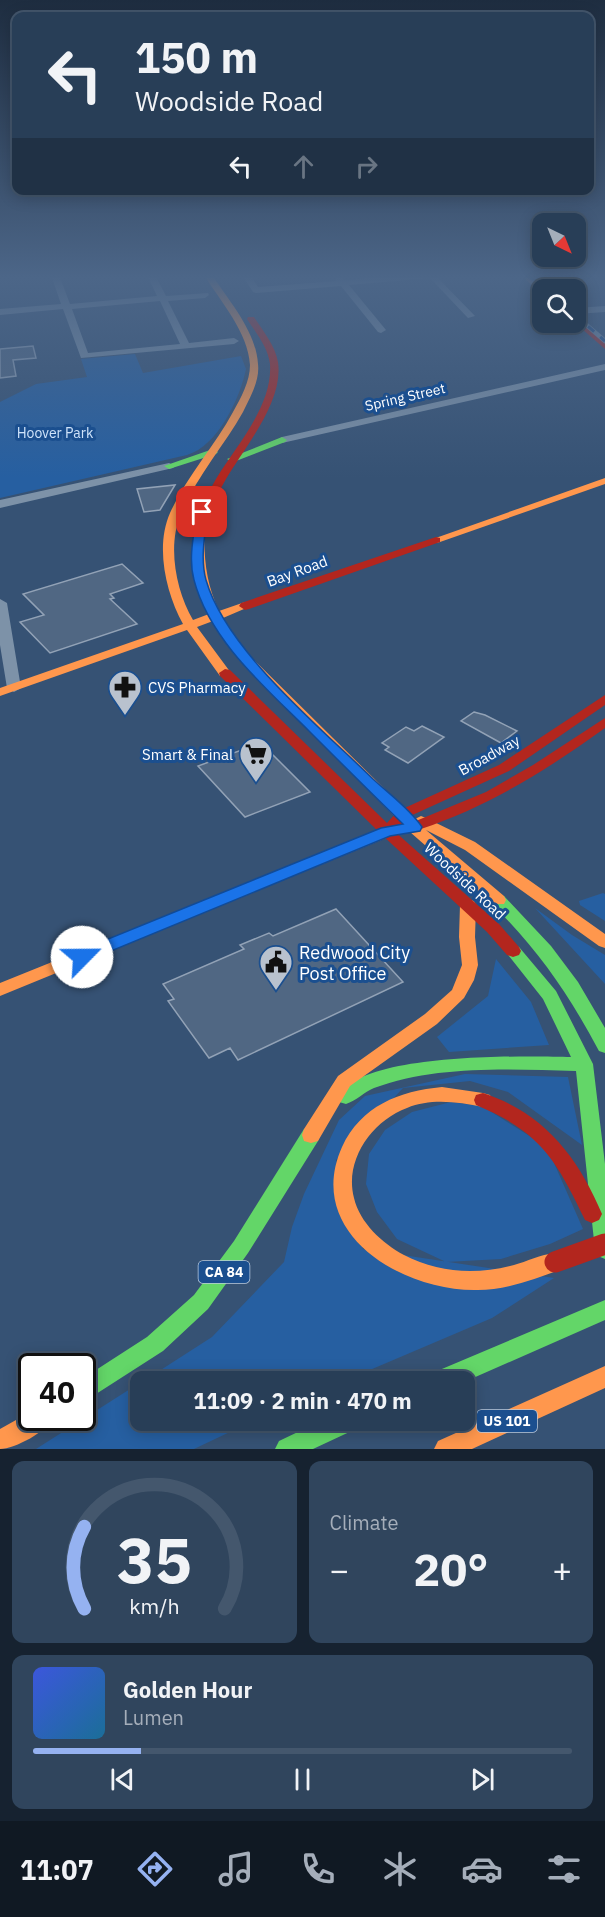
<!DOCTYPE html>
<html lang="en">
<head>
<meta charset="utf-8">
<style>
	:root { --surface:#283e57; --page:#30455d; --text:#f1f3f6; --muted:#a5aeba; --line:#44576d; --accent:#95b2f1 }
	body { margin:0; font-family:"IBM Plex Sans",sans-serif; background:var(--page); color:var(--text); height:100vh; display:flex; flex-direction:column; font-size:22px; white-space:nowrap }
	* { box-sizing:border-box; margin:0 }
	p { font-size:20px; color:var(--muted) }
	.icon { flex:none; width:33px; height:33px; fill:none; stroke:currentColor; stroke-width:2; stroke-linecap:round; stroke-linejoin:round }
	.map { position:relative; height:1449px; overflow:hidden }
	.panel { display:flex; flex-direction:column; gap:12px; padding:12px; background:#162230; flex:1 }
	.panel>* { flex:none }
	.hud { position:absolute; left:12px; top:12px; width:582px; height:183px; border-radius:12px; box-shadow:0 3px 15px #0003,0 0 0 2px var(--line); background:#283e57; color:var(--text); overflow:hidden }
	.needle { width:39px; rotate:137deg }
	.buttons { position:absolute; left:532px; top:213px; display:grid; gap:12px }
	.buttons a { display:grid; place-items:center; width:54px; height:54px; border-radius:12px; background:var(--surface); box-shadow:0 3px 15px #0003,0 0 0 2px var(--line); font-size:30px }
	.speed { position:absolute; left:18px; top:1353px; display:flex; gap:12px; font-size:30px; font-weight:700; text-align:center }
	.speed>* { display:grid; place-content:center; width:78px; height:78px; border-radius:50%; background:var(--surface); box-shadow:0 3px 15px #0003,0 0 0 2px var(--line); line-height:1 }
	.speed .limit { border:3px solid #111; border-radius:9px; background:#fff; color:#111 }
	.pin { position:absolute; display:grid; place-items:center; width:51px; height:51px; color:#fff; margin:-26px; border-radius:12px; box-shadow:0 3px 9px #0006 }
	.me { position:absolute; width:66px; margin:-33px; rotate:67deg; stroke-linejoin:round; filter:drop-shadow(0 0 4px #0008) }
	.turn { display:flex; align-items:center; gap:21px; height:126px; padding:0 24px; font-size:27px }
	.turn .icon { width:78px; height:78px; stroke-width:2.5 }
	.turn b { display:block; font-size:42px; line-height:51px }
	.lanes { display:flex; align-items:center; height:57px; padding:0 24px; background:#0003; justify-content:center; gap:30px; direction:ltr }
	.lanes .off { opacity:.35 }
	.big { font-size:45px; font-weight:800; line-height:1.1 }
	.panel .tile { flex:1; display:flex; flex-direction:column; justify-content:center; gap:9px; min-width:0; padding:0 21px; border-radius:12px; background:var(--page) }
	.panel .dial { align-items:center; gap:0 }
	.dial svg { height:156px; overflow:visible; fill:none; stroke:var(--line); stroke-width:7; stroke-linecap:round; text-anchor:middle }
	.dial text { fill:var(--text); stroke:none }
	.song { display:flex; align-items:center; gap:18px }
	.cover { width:72px; height:72px; border-radius:9px; background:linear-gradient(135deg,hsl(230 70% 55%),hsl(200 70% 35%)) }
	.played { height:6px; border-radius:3px; background:linear-gradient(90deg,var(--accent) 20%,var(--line) 20%) }
	.keys { display:flex; justify-content:space-around; direction:ltr }
	.heat { display:flex; justify-content:space-between; align-items:center; font-size:33px; direction:ltr }
	.panel .tiles { flex:1; display:grid; gap:12px; grid-template-columns:1fr 1fr }
	.tile:last-child { grid-column:span 2 }
	.trip { position:absolute; left:130px; top:1371px; width:345px; height:60px; border-radius:12px; background:var(--surface); box-shadow:0 3px 15px #0003,0 0 0 2px var(--line); font-weight:800; line-height:60px; text-align:center }
	.menu { display:flex; height:96px; justify-content:space-around; align-items:center; background:#101923; color:var(--muted) }
	.menu .icon { width:42px; height:42px }
	.menu .selected { color:var(--accent) }
	.menu b { font-size:27px; color:var(--text) }
	.map>svg:first-child { display:block }
	.green { fill:#265fa1 }
	.building { fill:#506783; stroke:#92a2b6; stroke-width:1.5 }
	.lines { fill:none; stroke-linecap:round; stroke-linejoin:round }
	.street { fill:#7d92a8; fill-rule:evenodd }
	.fast { fill:#63d668; fill-rule:evenodd }
	.slow { fill:#ff974d; fill-rule:evenodd }
	.jam { fill:#b3261e; fill-rule:evenodd }
	.rail-casing { stroke:#7e92a7; stroke-width:4.5 }
	.rail { stroke:#1b4f8f; stroke-width:3; stroke-dasharray:8; stroke-linecap:butt }
	.jam-bridge { stroke:#b3261e; stroke-width:21 }
	.route { fill:#1a73e8; stroke:#114b97; stroke-width:1.5 }
	.labels { text-anchor:middle; dominant-baseline:central; stroke-width:6; stroke-linejoin:round; paint-order:stroke }
	.far-street-label { font-size:14px; fill:#fff; stroke:#1b4f8f }
	.far-park-label { font-size:14px; fill:#cfe3fa; stroke:#1b4f8f }
	.shield { fill:#1b4f8f; stroke:#bbcadd; stroke-width:1.5 }
	.shield-label { font-size:14px; font-weight:bold; fill:#fff }
	.street-label { font-size:15px; fill:#fff; stroke:#1b4f8f }
	.poi-label { font-size:15px; fill:#fff; stroke:#1b4f8f; text-anchor:start }
	.near-poi-label { font-size:18px; fill:#fff; stroke:#1b4f8f; text-anchor:start }
</style>
</head>
<body>
<div class="map">
<svg width="605" height="1449" viewBox="0 0 605 1449">
	<rect width="100%" height="100%" fill="#365274"/>
	<path class="green" d="M 135,354 L 143,373 L 241,356 L 246,369 C 240,398 218,446 187,455 L 0,498 L 0,402 L 36,384 L 87,377 L 81,359 Z
		M 603,893 L 605,894 L 605,921 L 580,905 L 579,901 Z
		M 535,908 L 572,935 L 605,955 L 605,984 Z
		M 496,959 L 531,1002 L 549,1045 L 449,1052 L 437,1037 L 488,996 Z
		M 465,1074 L 568,1077 L 582,1145 L 508,1092 L 470,1081 L 403,1088 L 336,1160 L 363,1249 L 554,1278 L 492,1318 L 344,1381 L 142,1382 L 212,1337 L 284,1262 L 292,1227 L 304,1194 L 339,1120 L 365,1096 Z
		M 451,1102 L 482,1106 L 547,1147 L 583,1229 L 550,1244 L 501,1259 L 446,1262 L 397,1239 L 377,1212 L 366,1184 L 369,1154 L 385,1130 L 412,1112 Z
		M 141,1382 L 141,1420 L 253,1421 L 194,1449 L 36,1449 Z"/>
	<path class="building" d="M 33,346 L 36,358 L 13,360 L 16,376 L 0,378 L 0,349 Z
		M 175,485 L 160,510 L 144,512 L 137,489 Z
		M 122,564 L 143,583 L 110,594 L 114,598 L 110,599 L 137,624 L 50,653 L 20,622 L 44,615 L 23,594 Z
		M 474,712 L 485,715 L 517,731 L 501,743 L 461,721 Z
		M 422,726 L 444,737 L 408,763 L 385,750 L 389,747 L 382,743 L 406,727 L 414,731 Z
		M 261,743 L 310,792 L 245,817 L 198,766 Z
		M 336,909 L 403,982 L 238,1060 L 230,1048 L 209,1058 L 168,1001 L 174,999 L 163,984 L 244,949 L 240,945 L 269,933 L 273,936 Z"/>
	<g class="lines">
		<path class="street" d="M 51,275 L 59,275 L 70,304 L 157,296 L 147,275 L 155,275 L 166,296 L 208,293 L 209,295 L 205,298 L 168,301 L 189,343 L 234,338 L 239,341 L 234,344 L 81,358 L 63,309 L 0,315 L 0,309 L 61,304 ZM 160,301 L 180,344 L 88,353 L 72,309 Z
			M 242,275 L 250,275 L 258,287 L 337,281 L 335,278 L 339,275 L 345,280 L 405,275 L 444,275 L 438,278 L 475,316 L 468,318 L 430,278 L 349,285 L 386,330 L 381,333 L 378,332 L 341,286 L 256,293 L 253,292 Z
			M 605,306 L 605,312 L 576,314 L 576,308 Z
			M 605,364 L 605,370 L 282,443 L 277,440 L 282,437 Z
			M 169,463 L 175,466 L 173,468 L 0,508 L 0,500 Z
			M 0,599 L 7,603 L 21,688 L 14,692 L 7,688 L 0,645 Z"/>
		<path class="fast" d="M 282,437 L 287,440 L 285,442 L 236,461 L 232,462 L 227,459 Z
			M 213,449 L 218,452 L 216,454 L 169,469 L 164,466 Z
			M 498,895 L 504,896 L 551,946 L 578,982 L 605,1028 L 605,1053 L 599,1051 C 568,993 539,951 492,904 L 490,900 L 492,896 Z
			M 513,945 L 519,947 L 556,991 L 593,1064 L 605,1164 L 605,1259 L 598,1256 L 595,1250 L 576,1071 C 511,1069 435,1065 374,1088 C 364,1092 356,1101 346,1104 L 339,1102 L 337,1097 C 360,1052 525,1056 571,1057 L 543,999 L 505,951 L 507,947 Z
			M 311,1127 L 318,1129 L 320,1135 L 318,1141 L 248,1253 L 208,1309 L 163,1351 L 82,1403 L 82,1379 L 147,1337 L 194,1295 L 234,1241 L 304,1129 Z
			M 605,1300 L 605,1320 L 464,1382 L 427,1382 L 430,1374 Z
			M 323,1420 L 361,1420 L 358,1428 L 313,1449 L 275,1449 L 279,1441 Z"/>
		<path class="slow" d="M 204,275 L 212,275 C 229,301 256,331 258,364 C 260,381 250,397 243,412 C 224,446 196,477 181,514 C 167,546 176,591 193,620 L 209,614 C 194,586 192,556 195,525 L 200,522 L 205,525 C 203,556 206,583 219,611 L 245,602 L 251,606 L 223,618 L 246,652 L 415,819 L 421,816 L 426,818 L 475,842 L 605,934 L 605,948 L 599,946 L 465,850 L 426,830 L 504,896 L 506,900 L 504,904 L 492,904 L 410,832 L 391,836 L 0,996 L 0,983 L 382,829 L 402,824 L 238,658 L 213,621 L 197,627 L 231,673 L 230,676 L 220,676 L 187,630 L 0,696 L 0,688 L 183,624 C 166,593 155,547 170,513 C 186,477 215,446 233,412 C 241,398 250,381 250,365 C 248,332 221,302 204,275 Z
			M 521,275 L 530,275 L 546,290 L 543,290 L 543,293 L 540,293 Z
			M 605,478 L 605,484 L 440,542 L 436,543 L 430,540 Z
			M 468,899 L 474,901 L 476,905 L 475,937 L 478,965 L 474,980 L 464,998 L 437,1024 L 350,1086 L 318,1141 L 311,1143 L 304,1141 L 302,1135 L 304,1129 L 338,1076 L 425,1014 L 452,990 L 462,965 L 459,937 L 460,905 L 462,901 Z
			M 442,1087 L 483,1093 L 490,1095 L 492,1100 L 490,1105 L 483,1107 C 458,1102 431,1098 407,1108 C 372,1121 344,1160 354,1198 C 360,1223 382,1243 404,1255 C 438,1273 477,1275 514,1265 C 529,1261 548,1250 562,1255 L 565,1262 L 562,1269 C 535,1279 504,1291 474,1290 C 400,1290 304,1232 342,1147 C 361,1106 399,1091 442,1087 Z
			M 605,1366 L 605,1388 L 472,1449 L 434,1449 L 438,1441 Z
			M 32,1411 L 32,1418 L 52,1418 C 48,1431 15,1449 0,1449 L 0,1429 Z"/>
		<path class="jam" d="M 248,317 L 254,317 C 263,331 275,345 278,362 C 284,401 245,447 226,479 C 218,493 211,509 205,525 L 200,528 L 195,525 C 201,509 207,494 216,479 C 236,446 273,406 270,364 C 268,347 256,333 247,319 Z
			M 576,318 L 605,342 L 605,349 L 574,322 L 576,322 Z
			M 436,537 L 440,538 L 440,542 L 249,609 L 245,610 L 239,606 L 241,603 Z
			M 225,669 L 230,670 L 387,823 L 398,811 L 499,765 L 605,695 L 605,705 L 509,771 L 408,817 L 398,828 L 393,830 L 499,924 L 519,947 L 521,951 L 519,955 L 513,957 L 507,955 L 487,932 L 382,835 L 220,676 L 219,673 Z
			M 605,718 L 605,728 C 547,770 489,806 421,829 L 411,829 L 409,826 L 411,823 L 486,792 L 533,765 Z
			M 483,1093 C 544,1113 578,1157 602,1214 L 599,1220 L 592,1223 L 585,1220 C 556,1160 541,1132 476,1105 L 474,1100 L 476,1095 Z"/>
		<defs>
			<path id="rail" d="M 529,275 L 545,290
				M 576,316 L 605,341"/>
		</defs>
		<use href="#rail" class="rail-casing"/>
		<use href="#rail" class="rail"/>
		<path class="jam-bridge" d="M 555,1262 L 605,1244"/>
	</g>
	<linearGradient id="sky" x2="0" y2="1"><stop stop-color="#1e2d40"/><stop offset="0.58" stop-color="#4c6688"/><stop offset="1" stop-color="#4c6688" stop-opacity="0"/></linearGradient>
	<rect width="605" height="478" fill="url(#sky)"/>
	<path class="route" d="M 202,509 L 208,512 C 205,534 200,558 206,580 C 226,650 321,728 373,779 C 389,794 410,809 422,827 L 420,831 L 390,836 L 82,963 L 76,961 L 73,957 L 76,952 L 381,828 L 403,824 C 371,793 340,762 309,731 C 266,688 210,641 194,580 C 188,558 194,534 197,512 Z"/>
	<defs>
		<symbol id="pharmacy-pin" viewBox="-11 -11 22 30"><path d="M0 17L-7.5 6A9.5 9.5 0 1 1 7.5 6Z" fill="#b9c2ce" stroke="#1b4f8f"/><path d="M-2-6h4v4h4v4h-4v4h-4v-4h-4v-4h4Z" fill="#111"/></symbol>
		<symbol id="supermarket-pin" viewBox="-11 -11 22 30"><path d="M0 17L-7.5 6A9.5 9.5 0 1 1 7.5 6Z" fill="#b9c2ce" stroke="#1b4f8f"/><path d="M-6-5.5h2.5l.6 2H6L4.5 2H-2.5L-4.4-4H-6ZM-1.5 3.2a1.3 1.3 0 1 0 .1 0ZM3 3.2a1.3 1.3 0 1 0 .1 0Z" fill="#111"/></symbol>
		<symbol id="civic-pin" viewBox="-11 -11 22 30"><path d="M0 17L-7.5 6A9.5 9.5 0 1 1 7.5 6Z" fill="#b9c2ce" stroke="#1b4f8f"/><path d="M-.6-6.5H3V-4.5H.6V-3L4-1V1h2V6H-6V1h2V-1L-.6-3ZM-1.2 2.5V6h2.4V2.5Z" fill="#111"/></symbol>
	</defs>
	<g fill-rule="evenodd">
		<use href="#pharmacy-pin" x="106" y="668" width="38" height="52"/>
		<use href="#supermarket-pin" x="237" y="735" width="38" height="52"/>
		<use href="#civic-pin" x="257" y="943" width="38" height="52"/>
	</g>
	<g class="labels">
		<g class="far-street-label">
			<text transform="translate(405 397) rotate(-13)">Spring Street</text>
		</g>
		<g class="far-park-label">
			<text x="55" y="433">Hoover Park</text>
		</g>
		<g class="shield">
			<rect x="198.5" y="1261" width="51" height="22" rx="4.5"/>
			<rect x="477" y="1410" width="60" height="22" rx="4.5"/>
		</g>
		<g class="shield-label">
			<text x="224" y="1272">CA 84</text>
			<text x="507" y="1421">US 101</text>
		</g>
		<g class="street-label">
			<text transform="translate(297 571) rotate(-20)">Bay Road</text>
			<text transform="translate(489 755) rotate(-29)">Broadway</text>
			<text transform="translate(465 881) rotate(43)">Woodside Road</text>
		</g>
		<g class="poi-label">
			<text x="148" y="687">CVS Pharmacy</text>
			<text x="233" y="754" text-anchor="end">Smart &amp; Final</text>
		</g>
		<g class="near-poi-label">
			<text x="299" y="952">Redwood City<tspan x="299" dy="21">Post Office</tspan></text>
		</g>
	</g>
</svg>
<div class="buttons">
<a><svg class="needle" viewBox="-14 -14 28 28"><path d="M0-13l5 13h-10z" fill="#e53935"/><path d="M0 13l5-13h-10z" fill="#a5aeba"/></svg></a>
<a><svg class="icon" aria-label="search" viewBox="0 0 24 24"><circle cx="10" cy="10" r="6"/><path d="M15 15l6 6"/></svg></a>
</div>
<div class="speed"><div class="limit">40</div></div>
<div class="pin" style="left:202px;top:512px;background:#d93025"><svg class="icon" aria-label="arrive" viewBox="0 0 24 24"><path d="M6 21V4h12l-3 4 3 4H6"/></svg></div>
<svg class="me" style="left:82px;top:957px" viewBox="-20 -20 40 40"><circle r="19" fill="#fff"/><path d="M0-13L10 11 0 6-10 11z" fill="#1a73e8"/></svg>
<div class="trip">11:09 · 2 min · 470 m</div>
<div class="hud">
<div class="turn"><svg class="icon" aria-label="left" viewBox="0 0 24 24"><path d="M17 20v-9H6M10 6l-5 5 5 5"/></svg><div><b>150 m</b>Woodside Road</div></div>
<div class="lanes"><svg class="icon" aria-label="left" viewBox="0 0 24 24"><path d="M17 20v-9H6M10 6l-5 5 5 5"/></svg><svg class="icon off" aria-label="ahead" viewBox="0 0 24 24"><path d="M12 20V5M6 11l6-6 6 6"/></svg><svg class="icon off" aria-label="right" viewBox="0 0 24 24"><path d="M7 20v-9h11M14 6l5 5-5 5"/></svg></div>
</div>
</div>
<section class="panel">
<div class="tiles">
<div class="tile dial"><svg viewBox="0 0 100 80">
<path d="M14 69A42 42 0 1 1 86 69"/>
<path d="M14 69A42 42 0 0 1 14 27" stroke="#95b2f1"/>
<text x="50" y="56" font-size="32" font-weight="700">35</text>
<text x="50" y="72" font-size="11">km/h</text>
</svg></div>
<div class="tile"><p>Climate</p>
<div class="heat"><a>−</a><b class="big">20°</b><a>+</a></div>
</div>
<div class="tile">
<div class="song"><i class="cover"></i><div><b>Golden Hour</b><p>Lumen</p></div></div>
<div class="played"></div>
<div class="keys"><svg class="icon" aria-label="previous" viewBox="0 0 24 24"><path d="M18 5L8 12l10 7zM5 5v14"/></svg><svg class="icon" aria-label="pause" viewBox="0 0 24 24"><path d="M8 5v14M16 5v14"/></svg><svg class="icon" aria-label="next" viewBox="0 0 24 24"><path d="M6 5l10 7-10 7zM19 5v14"/></svg></div>
</div>
</div>
</section>
<nav class="menu">
<b>11:07</b>
<svg class="icon selected" aria-label="directions" viewBox="0 0 24 24"><path d="M12 3l9 9-9 9-9-9zM9 14v-3h6M13 9l2 2-2 2"/></svg>
<svg class="icon" aria-label="music" viewBox="0 0 24 24"><path d="M9 18V5l10-2v13"/><circle cx="6" cy="18" r="3"/><circle cx="16" cy="16" r="3"/></svg>
<svg class="icon" aria-label="phone" viewBox="0 0 24 24"><path d="M5 4h4l2 5-3 2q2 4 5 5l2-3 5 2v4C11 20 4 13 5 4z"/></svg>
<svg class="icon" aria-label="climate" viewBox="0 0 24 24"><path d="M12 3v18M4 7l16 10M4 17L20 7"/></svg>
<svg class="icon" aria-label="car" viewBox="0 0 24 24"><path d="M5 17H2v-5l4-1 3-4h7l3 4 3 1v5h-3M9 17h6M6 11h13"/><circle cx="7" cy="17" r="2"/><circle cx="17" cy="17" r="2"/></svg>
<svg class="icon" aria-label="filters" viewBox="0 0 24 24"><path d="M4 7h16M4 17h16"/><circle cx="9" cy="7" r="2"/><circle cx="15" cy="17" r="2"/></svg>
</nav>
</body>
</html>
